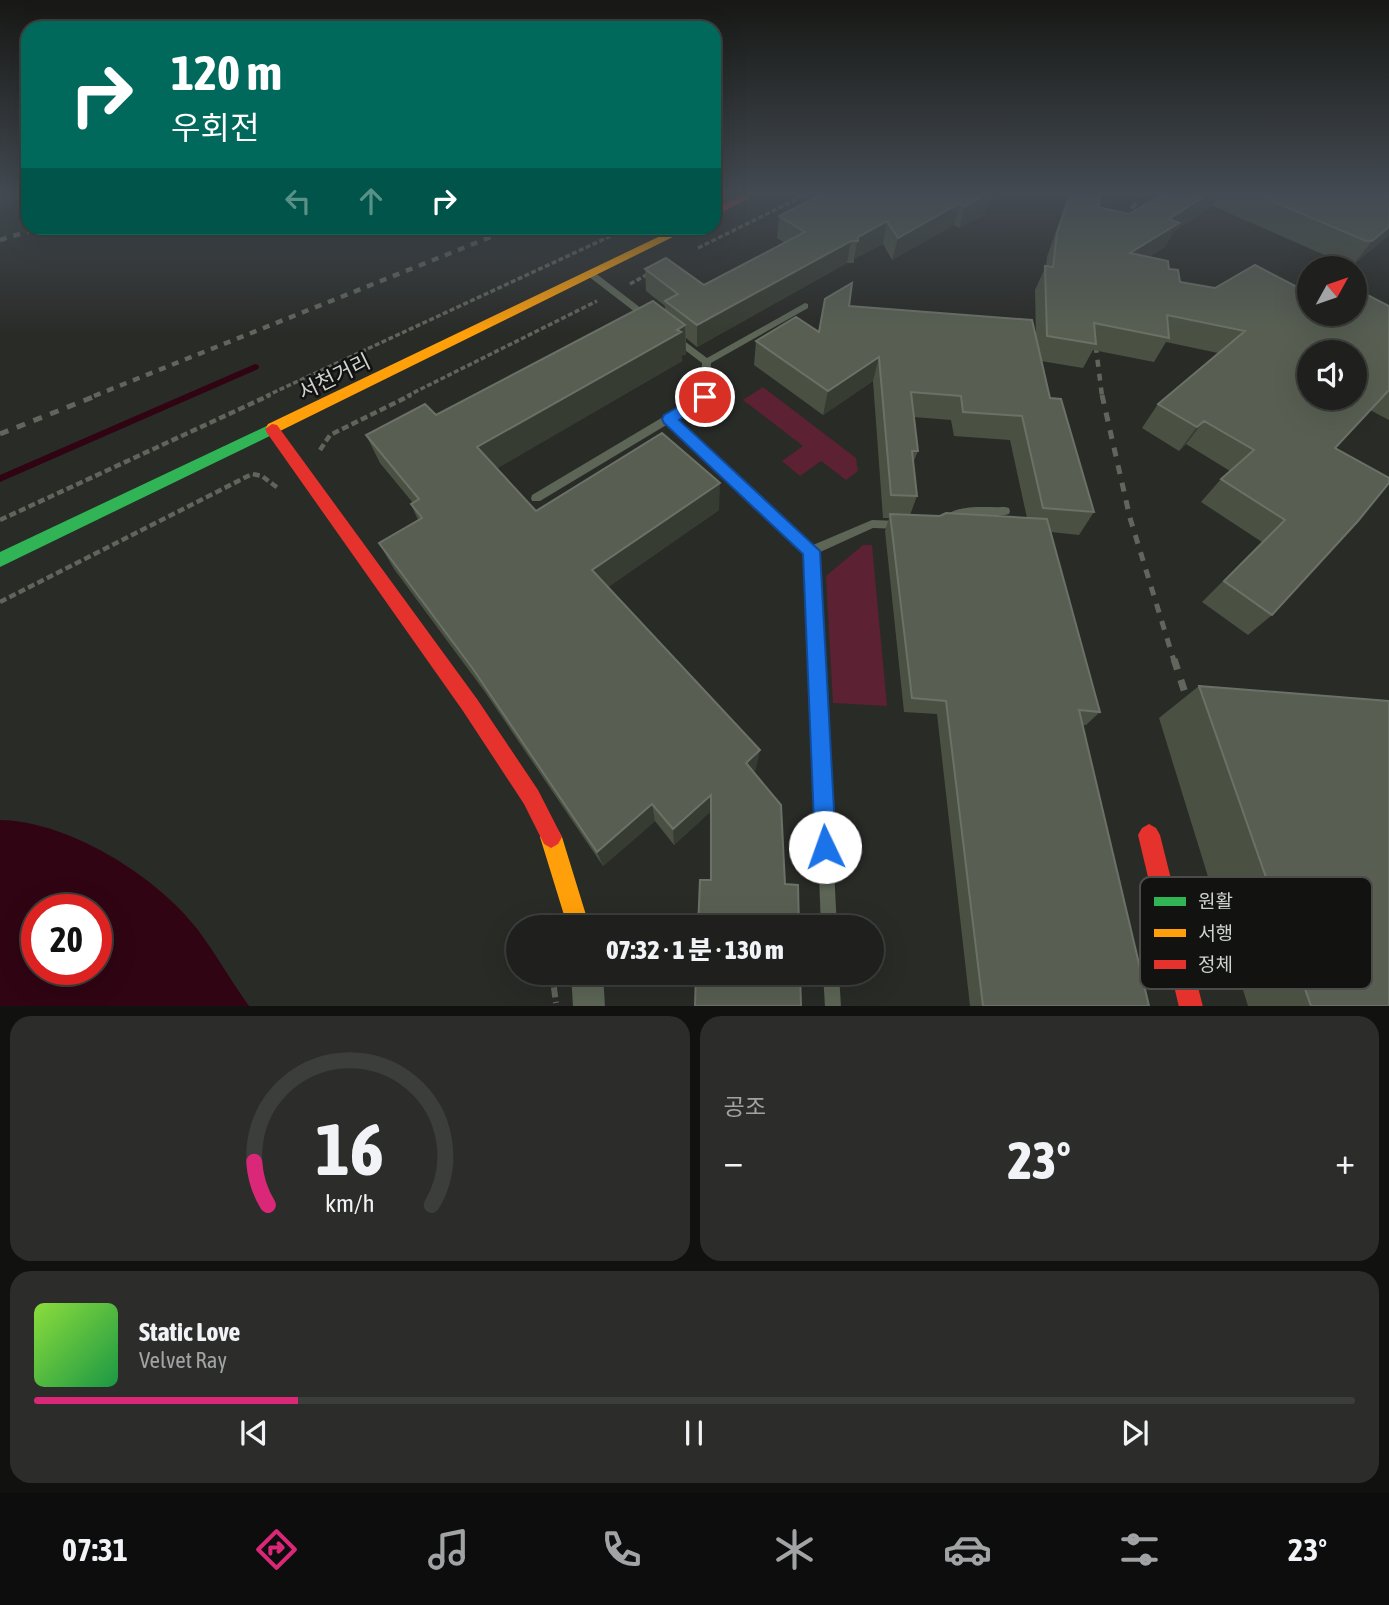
<!DOCTYPE html>
<html lang="ko">
<head>
<meta charset="utf-8">
<style>
	:root { --surface:#1f201d; --page:#2c2d2a; --text:#f1f3f6; --muted:#a1a3a4; --line:#3c3e3b; --accent:#db2777 }
	body { margin:0; font-family:"Asap Condensed","Noto Sans KR",sans-serif; background:var(--page); color:var(--text); height:100vh; display:flex; flex-direction:column; font-size:26px; white-space:nowrap }
	* { box-sizing:border-box; margin:0 }
	p { font-size:23px; color:var(--muted) }
	.icon { flex:none; width:38px; height:38px; fill:none; stroke:currentColor; stroke-width:2; stroke-linecap:round; stroke-linejoin:round }
	.map { position:relative; height:1006px; overflow:hidden }
	.details { display:flex; flex-direction:column; gap:10px; padding:10px; background:#111210; flex:1 }
	.details>* { flex:none }
	.hud { position:absolute; left:21px; top:21px; width:700px; height:214px; border-radius:21px; box-shadow:0 7px 28px #0002,0 0 0 2px var(--line); background:#00695c; color:#fff; overflow:hidden }
	.needle { width:46px; rotate:50deg }
	.controls { position:absolute; left:1297px; top:256px; display:grid; gap:14px }
	.controls a { display:grid; place-items:center; width:70px; height:70px; border-radius:50%; background:var(--surface); box-shadow:0 7px 28px #0002,0 0 0 2px var(--line); font-size:35px }
	.speed { position:absolute; left:21px; top:894px; display:flex; gap:14px; font-size:35px; font-weight:700; text-align:center }
	.speed>* { display:grid; place-content:center; width:91px; height:91px; border-radius:50%; background:var(--surface); box-shadow:0 7px 28px #0002,0 0 0 2px var(--line); line-height:1 }
	.speed .limit { border:10px solid #d22; background:#fff; color:#111 }
	.pin { position:absolute; display:grid; place-items:center; width:60px; height:60px; color:#fff; margin:-30px; border:4px solid #fff; border-radius:50%; box-shadow:0 2px 7px #0007 }
	.me { position:absolute; width:77px; margin:-38px; rotate:357deg; stroke-linejoin:round; filter:drop-shadow(0 0 5px #0008) }
	.turn { display:flex; align-items:center; gap:24px; height:147px; padding:0 35px; font-size:32px }
	.turn .icon { width:91px; height:91px; stroke-width:2.5 }
	.turn b { display:block; font-size:49px; line-height:60px }
	.lanes { display:flex; align-items:center; height:66px; padding:0 35px; background:#0003; justify-content:center; gap:35px; direction:ltr }
	.lanes .off { opacity:.35 }
	.big { font-size:52px; font-weight:800; line-height:1.1 }
	.details .card { flex:1; display:flex; flex-direction:column; justify-content:center; gap:10px; min-width:0; padding:0 24px; border-radius:21px; background:var(--page) }
	.details .dial { align-items:center; gap:0 }
	.dial svg { height:182px; overflow:visible; fill:none; stroke:var(--line); stroke-width:7; stroke-linecap:round; text-anchor:middle }
	.dial text { fill:var(--text); stroke:none }
	.song { display:flex; align-items:center; gap:21px }
	.cover { width:84px; height:84px; border-radius:10px; background:linear-gradient(135deg,hsl(90 70% 55%),hsl(140 70% 35%)) }
	.played { height:7px; border-radius:4px; background:linear-gradient(90deg,var(--accent) 20%,var(--line) 20%) }
	.keys { display:flex; justify-content:space-around; direction:ltr }
	.heat { display:flex; justify-content:space-between; align-items:center; font-size:38px; direction:ltr }
	.details .tiles { flex:1; display:grid; gap:10px; grid-template-columns:1fr 1fr }
	.card:last-child { grid-column:span 2 }
	.trip { position:absolute; left:506px; top:915px; width:378px; height:70px; border-radius:35px; background:var(--surface); box-shadow:0 7px 28px #0002,0 0 0 2px var(--line); font-weight:800; line-height:70px; text-align:center }
	.dock { display:flex; height:112px; justify-content:space-around; align-items:center; background:#0c0d0c; color:var(--muted) }
	.dock .icon { width:49px; height:49px }
	.dock .selected { color:var(--accent) }
	.dock b { font-size:32px; color:var(--text) }
	.map>svg:first-child { display:block }
	.built { fill:#2c3228 }
	.green { fill:#5c2133 }
	.water { fill:#300413; fill-rule:evenodd }
	.lines { fill:none; stroke-linecap:round; stroke-linejoin:round }
	.stream { fill:#300413; fill-rule:evenodd }
	.path-far2 { stroke:#5f655b; stroke-width:3.5; stroke-dasharray:5 2.5; stroke-linecap:butt }
	.path-far1 { stroke:#5f655b; stroke-width:4.5; stroke-dasharray:7 3.5; stroke-linecap:butt }
	.path { stroke:#5f655b; stroke-width:6; stroke-dasharray:10 4.5; stroke-linecap:butt }
	.lane { fill:#5c6556; fill-rule:evenodd }
	.street { fill:#5c6556; fill-rule:evenodd }
	.fast { fill:#30b455; fill-rule:evenodd }
	.slow { fill:#ff9f0a; fill-rule:evenodd }
	.jam { fill:#e5322d; fill-rule:evenodd }
	.rail-far2 { stroke:#61665d; stroke-width:4.5; stroke-dasharray:7 7; stroke-linecap:butt }
	.rail-far1 { stroke:#61665d; stroke-width:5; stroke-dasharray:9 9; stroke-linecap:butt }
	.rail { stroke:#61665d; stroke-width:7; stroke-dasharray:11 11; stroke-linecap:butt }
	.wall { fill:#4a5143; fill-rule:evenodd }
	.shaded-wall { fill:#373c32 }
	.building { fill:#585f52; stroke:#6b7166; stroke-width:2; fill-rule:evenodd }
	.route { fill:#1a73e8; stroke:#114b97; stroke-width:2 }
	.labels { text-anchor:middle; dominant-baseline:central; stroke-width:5; stroke-linejoin:round; paint-order:stroke }
	.street-label { font-size:21px; fill:#cfd2ce; stroke:#121311 }
	.key { fill:#121311; stroke:#4b4c4a; stroke-width:2 }
	.key-label { font-size:19px; fill:#cfd2ce }
</style>
</head>
<body>
<div class="map">
<svg width="1389" height="1007" viewBox="0 0 1389 1007">
	<rect width="100%" height="100%" fill="#292b27"/>
	<path class="built" d="M 0,193 L 28,193 L 28,228 L 36,228 L 0,239 Z"/>
	<path class="green" d="M 763,387 L 856,458 L 858,471 L 846,480 L 821,461 L 800,476 L 782,461 L 803,446 L 743,400 Z
		M 863,545 L 872,545 L 887,706 L 833,703 L 826,576 Z"/>
	<path class="water" d="M 0,820 C 68,821 157,876 198,930 C 216,954 231,981 249,1006 L 0,1006 ZM 37,910 L 96,910 L 96,970 L 37,970 Z"/>
	<g class="lines">
		<path class="stream" d="M 255,364 L 258,365 L 259,367 L 258,369 L 0,482 L 0,475 Z"/>
		<path class="path-far2" d="M 698,248 L 809,193
			M 630,284 L 650,273
			M 266,396 L 628,228
			M 407,396 L 597,301"/>
		<path class="path-far1" d="M 320,450 L 330,435 L 411,395
			M 0,520 L 270,395
			M 0,602 L 252,474 L 262,476 L 279,489"/>
		<path class="path" d="M 552,973 L 556,1003"/>
		<path class="lane" d="M 588,272 L 594,272 L 650,315 L 650,319 L 644,319 L 588,276 Z
			M 805,303 L 808,304 L 808,308 L 711,363 L 708,399 L 675,419 L 813,545 L 872,520 L 901,521 L 905,522 L 906,525 L 905,528 L 901,529 L 873,528 L 818,553 L 837,928 L 821,928 L 807,553 L 668,424 L 540,501 L 532,501 L 531,498 L 532,495 L 700,395 L 702,363 L 673,341 L 673,337 L 679,337 L 707,358 Z
			M 1005,507 L 1009,508 L 1010,511 L 1009,514 L 1005,515 L 960,517 L 947,523 L 943,522 L 942,519 C 956,503 985,508 1005,507 Z
			M 823,973 L 839,973 L 841,1007 L 825,1007 Z"/>
		<path class="street" d="M 571,973 L 603,973 L 605,1007 L 573,1007 Z"/>
		<path class="fast" d="M 273,423 L 278,424 L 280,428 L 278,432 L 0,567 L 0,552 Z"/>
		<path class="slow" d="M 677,228 L 691,228 L 278,432 L 268,432 L 266,428 L 268,424 Z
			M 551,826 L 558,830 L 562,837 L 590,928 L 568,928 L 540,837 L 544,830 Z"/>
		<path class="jam" d="M 746,193 L 760,193 L 714,216 L 714,209 Z
			M 272,424 L 277,425 L 477,699 L 538,790 L 562,837 L 558,844 L 551,848 L 544,844 L 524,804 L 463,711 L 267,433 L 265,429 Z
			M 1149,824 L 1156,828 L 1160,835 L 1203,1007 L 1179,1007 L 1138,835 L 1142,828 Z"/>
		<path class="rail-far2" d="M 1117,232 L 1142,193
			M 0,240 L 39,228
			M 1094,332 L 1102,396
			M 94,396 L 513,228"/>
		<path class="rail-far1" d="M 1102,395 L 1130,518 L 1174,661
			M 0,434 L 98,395"/>
		<path class="rail" d="M 1174,659 L 1187,699"/>
	</g>
	<path class="wall" d="M 824,193 L 1006,193 L 987,204 L 984,214 L 959,228 L 954,225 L 892,260 L 883,244 L 854,259 L 854,263 L 847,263 L 697,347 L 686,338 L 686,354 L 681,356 L 682,361 L 497,468 L 536,511 L 719,510 L 608,587 L 756,769 L 753,772 L 781,805 L 710,880 L 710,812 L 674,845 L 655,821 L 603,866 L 485,692 L 394,569 L 379,543 L 418,520 L 411,504 L 413,503 L 380,463 L 366,435 L 436,415 L 665,310 L 665,306 L 646,291 L 645,269 L 704,285 L 785,243 L 777,238 L 779,216 Z
		M 1069,193 L 1102,193 L 1098,207 L 1129,214 L 1165,193 L 1389,193 L 1389,235 L 1353,265 L 1347,265 L 1213,206 L 1174,231 L 1165,247 L 1149,257 L 1169,269 L 1180,282 L 1309,313 L 1389,306 L 1389,420 L 1370,410 L 1335,448 L 1272,615 L 1248,635 L 1202,602 L 1262,542 L 1201,502 L 1221,479 L 1230,471 L 1186,444 L 1179,451 L 1142,428 L 1158,404 L 1218,353 L 1166,342 L 1154,362 L 1093,350 L 1083,368 L 1041,361 L 1050,398 L 1094,512 L 1079,535 L 1051,532 L 1100,712 L 1086,725 L 1082,725 L 1149,1006 L 970,1006 L 937,714 L 904,712 L 885,531 L 889,518 L 883,518 L 873,381 L 823,415 L 754,365 L 756,341 L 819,332 L 849,306 L 1036,337 L 1035,290 L 1046,266 L 1047,257 ZM 914,417 L 951,420 L 954,436 L 1010,440 L 1027,518 L 910,515 L 917,496 L 913,463 L 918,451 Z
		M 1199,686 L 1389,1006 L 1248,1006 L 1159,718 Z"/>
	<path class="shaded-wall" d="M 982,193 L 1006,193 L 987,204 L 984,214 L 959,228 L 965,206 Z
		M 1209,193 L 1220,193 L 1213,206 L 1174,231 L 1165,247 L 1118,277 L 1130,253 L 1169,219 Z
		M 960,203 L 954,225 L 892,260 L 898,238 Z
		M 887,221 L 883,244 L 854,259 L 858,237 Z
		M 1389,227 L 1389,235 L 1353,265 L 1372,241 Z
		M 851,241 L 847,263 L 697,347 L 697,325 Z
		M 685,325 L 686,354 L 681,356 L 682,361 L 486,475 L 477,447 Z
		M 879,357 L 873,381 L 823,415 L 828,391 Z
		M 1204,421 L 1186,444 L 1179,451 L 1197,427 Z
		M 720,483 L 719,510 L 597,595 L 592,570 Z
		M 760,750 L 756,769 L 743,782 L 746,763 Z
		M 711,795 L 710,812 L 674,845 L 673,829 Z
		M 652,804 L 655,821 L 603,866 L 597,852 Z"/>
	<path class="building" d="M 824,193 L 988,193 L 965,206 L 960,203 L 898,238 L 887,221 L 858,237 L 858,241 L 851,241 L 697,325 L 665,301 L 678,294 L 645,269 L 666,258 L 704,285 L 805,232 L 779,216 Z
		M 1071,193 L 1102,193 L 1098,207 L 1129,214 L 1165,193 L 1209,193 L 1169,219 L 1179,223 L 1130,253 L 1168,261 L 1169,269 L 1178,270 L 1180,282 L 1215,288 L 1255,265 L 1309,293 L 1309,313 L 1354,313 L 1354,288 L 1389,306 L 1389,390 L 1335,448 L 1389,478 L 1389,483 L 1358,521 L 1272,615 L 1224,581 L 1285,520 L 1221,479 L 1254,450 L 1204,421 L 1197,427 L 1158,404 L 1245,331 L 1167,315 L 1169,338 L 1094,323 L 1096,344 L 1047,336 L 1045,266 L 1053,267 L 1057,233 ZM 1309,352 L 1354,352 L 1354,397 L 1309,397 Z
		M 1253,193 L 1389,193 L 1389,227 L 1372,241 L 1366,241 Z
		M 852,283 L 849,306 L 1032,320 L 1050,398 L 1061,399 L 1094,512 L 1043,508 L 1022,416 L 963,412 L 961,396 L 911,392 L 918,451 L 912,451 L 917,496 L 891,495 L 879,357 L 828,391 L 756,341 L 796,317 L 819,332 L 825,299 Z
		M 653,301 L 685,325 L 677,330 L 681,332 L 477,447 L 536,511 L 662,433 L 720,483 L 592,570 L 760,750 L 746,763 L 781,805 L 785,884 L 798,885 L 799,928 L 698,928 L 700,880 L 711,880 L 711,795 L 673,829 L 652,804 L 597,852 L 473,669 L 379,543 L 422,518 L 411,504 L 419,499 L 366,435 L 425,404 L 436,415 Z
		M 946,513 L 1047,519 L 1100,712 L 1079,710 L 1149,1006 L 983,1006 L 946,701 L 912,698 L 890,514 L 940,516 Z
		M 1199,686 L 1389,701 L 1389,1006 L 1311,1006 Z
		M 696,973 L 800,973 L 801,1006 L 695,1006 Z"/>
	<linearGradient id="sky" x2="0" y2="1"><stop stop-color="#171815"/><stop offset="0.58" stop-color="#434a52"/><stop offset="1" stop-color="#434a52" stop-opacity="0"/></linearGradient>
	<rect width="1389" height="334" fill="url(#sky)"/>
	<path class="route" d="M 705,392 L 710,393 L 710,400 L 679,420 L 820,551 L 836,847 L 833,855 L 825,858 L 818,855 L 815,847 L 803,554 L 664,423 L 662,419 L 664,415 Z"/>
	<g class="labels">
		<g class="street-label">
			<text transform="translate(334 376) rotate(-26)">서천거리</text>
		</g>
	</g>
	<rect x="1140" y="877" width="232" height="112" rx="10" class="key"/>
	<rect x="1154" y="897" width="32" height="9" fill="#30b455"/>
	<rect x="1154" y="929" width="32" height="8" fill="#ff9f0a"/>
	<rect x="1154" y="960" width="32" height="9" fill="#e5322d"/>
	<g class="key-label">
		<text x="1198" y="908">원활</text>
		<text x="1198" y="940">서행</text>
		<text x="1198" y="971">정체</text>
	</g>
</svg>
<div class="controls">
<a><svg class="needle" viewBox="-14 -14 28 28"><path d="M0-13l5 13h-10z" fill="#e53935"/><path d="M0 13l5-13h-10z" fill="#a1a3a4"/></svg></a>
<a><svg class="icon" aria-label="sound" viewBox="0 0 24 24"><path d="M4 9h4l5-4v14l-5-4H4zM17 9q2 3 0 6"/></svg></a>
</div>
<div class="speed"><div class="limit">20</div></div>
<div class="pin" style="left:705px;top:397px;background:#d93025"><svg class="icon" aria-label="arrive" viewBox="0 0 24 24"><path d="M6 21V4h12l-3 4 3 4H6"/></svg></div>
<svg class="me" style="left:825px;top:847px" viewBox="-20 -20 40 40"><circle r="19" fill="#fff"/><path d="M0-13L10 11 0 6-10 11z" fill="#1a73e8"/></svg>
<div class="trip">07:32 · 1 분 · 130 m</div>
<div class="hud">
<div class="turn"><svg class="icon" aria-label="right" viewBox="0 0 24 24"><path d="M7 20v-9h11M14 6l5 5-5 5"/></svg><div><b>120 m</b>우회전</div></div>
<div class="lanes"><svg class="icon off" aria-label="left" viewBox="0 0 24 24"><path d="M17 20v-9H6M10 6l-5 5 5 5"/></svg><svg class="icon off" aria-label="ahead" viewBox="0 0 24 24"><path d="M12 20V5M6 11l6-6 6 6"/></svg><svg class="icon" aria-label="right" viewBox="0 0 24 24"><path d="M7 20v-9h11M14 6l5 5-5 5"/></svg></div>
</div>
</div>
<section class="details">
<div class="tiles">
<div class="card dial"><svg viewBox="0 0 100 80">
<path d="M14 69A42 42 0 1 1 86 69"/>
<path d="M14 69A42 42 0 0 1 8 50" stroke="#db2777"/>
<text x="50" y="56" font-size="32" font-weight="700">16</text>
<text x="50" y="72" font-size="11">km/h</text>
</svg></div>
<div class="card"><p>공조</p>
<div class="heat"><a>−</a><b class="big">23°</b><a>+</a></div>
</div>
<div class="card">
<div class="song"><i class="cover"></i><div><b>Static Love</b><p>Velvet Ray</p></div></div>
<div class="played"></div>
<div class="keys"><svg class="icon" aria-label="previous" viewBox="0 0 24 24"><path d="M18 5L8 12l10 7zM5 5v14"/></svg><svg class="icon" aria-label="pause" viewBox="0 0 24 24"><path d="M8 5v14M16 5v14"/></svg><svg class="icon" aria-label="next" viewBox="0 0 24 24"><path d="M6 5l10 7-10 7zM19 5v14"/></svg></div>
</div>
</div>
</section>
<nav class="dock">
<b>07:31</b>
<svg class="icon selected" aria-label="directions" viewBox="0 0 24 24"><path d="M12 3l9 9-9 9-9-9zM9 14v-3h6M13 9l2 2-2 2"/></svg>
<svg class="icon" aria-label="music" viewBox="0 0 24 24"><path d="M9 18V5l10-2v13"/><circle cx="6" cy="18" r="3"/><circle cx="16" cy="16" r="3"/></svg>
<svg class="icon" aria-label="phone" viewBox="0 0 24 24"><path d="M5 4h4l2 5-3 2q2 4 5 5l2-3 5 2v4C11 20 4 13 5 4z"/></svg>
<svg class="icon" aria-label="climate" viewBox="0 0 24 24"><path d="M12 3v18M4 7l16 10M4 17L20 7"/></svg>
<svg class="icon" aria-label="car" viewBox="0 0 24 24"><path d="M5 17H2v-5l4-1 3-4h7l3 4 3 1v5h-3M9 17h6M6 11h13"/><circle cx="7" cy="17" r="2"/><circle cx="17" cy="17" r="2"/></svg>
<svg class="icon" aria-label="filters" viewBox="0 0 24 24"><path d="M4 7h16M4 17h16"/><circle cx="9" cy="7" r="2"/><circle cx="15" cy="17" r="2"/></svg>
<b>23°</b>
</nav>
</body>
</html>
